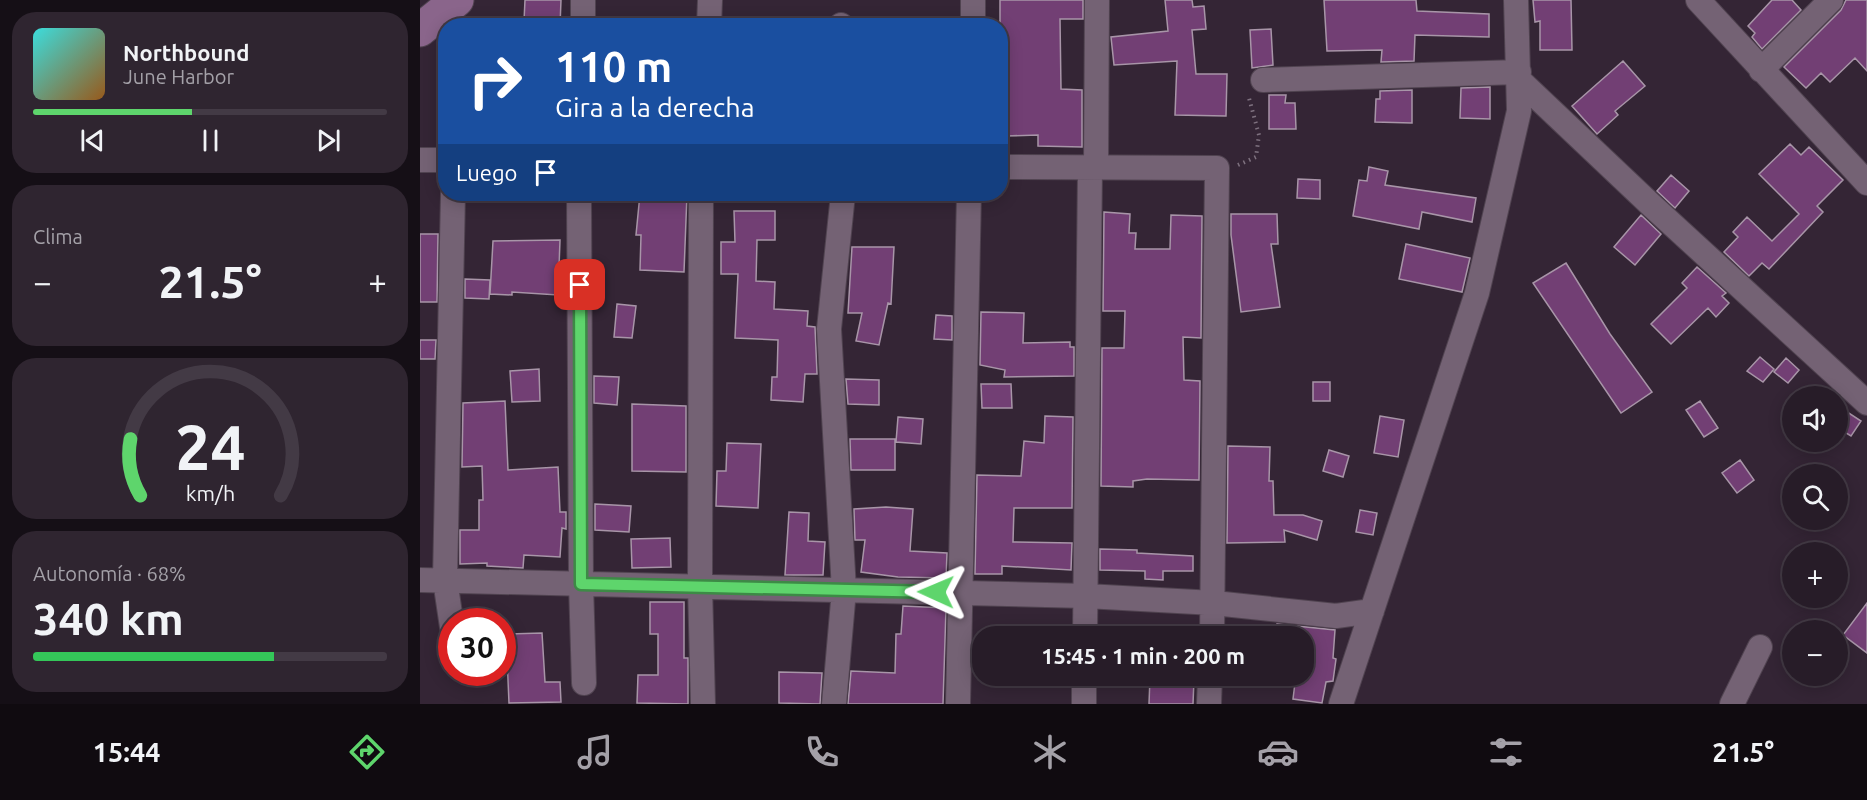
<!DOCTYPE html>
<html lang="es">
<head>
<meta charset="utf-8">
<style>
	:root { --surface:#271c28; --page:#2f2530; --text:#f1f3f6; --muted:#a4a1a8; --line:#433a45; --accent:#5ed56c }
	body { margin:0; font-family:Ubuntu,sans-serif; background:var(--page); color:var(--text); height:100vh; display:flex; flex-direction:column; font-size:22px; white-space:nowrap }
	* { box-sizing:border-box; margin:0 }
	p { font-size:20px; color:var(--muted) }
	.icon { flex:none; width:33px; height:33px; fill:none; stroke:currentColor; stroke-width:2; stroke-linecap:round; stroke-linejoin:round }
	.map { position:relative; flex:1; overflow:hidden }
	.side { display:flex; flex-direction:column; gap:12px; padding:12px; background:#150f16; width:420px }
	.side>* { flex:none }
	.guide { position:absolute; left:18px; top:18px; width:570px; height:183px; border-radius:24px; box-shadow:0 3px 15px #0003,0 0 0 2px var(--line); background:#1a4fa0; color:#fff; overflow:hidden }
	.controls { position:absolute; left:1362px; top:386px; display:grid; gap:12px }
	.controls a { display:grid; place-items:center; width:66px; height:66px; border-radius:50%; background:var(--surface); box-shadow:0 3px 15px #0003,0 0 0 2px var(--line); font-size:30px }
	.speed { position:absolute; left:18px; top:608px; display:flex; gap:12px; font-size:30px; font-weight:700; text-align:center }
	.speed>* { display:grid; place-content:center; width:78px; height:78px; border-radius:50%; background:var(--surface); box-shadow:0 3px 15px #0003,0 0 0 2px var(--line); line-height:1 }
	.speed .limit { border:9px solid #d22; background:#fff; color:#111 }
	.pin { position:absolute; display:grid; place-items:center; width:51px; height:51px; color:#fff; margin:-26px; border-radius:12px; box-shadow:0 3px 9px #0006 }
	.me { position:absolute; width:66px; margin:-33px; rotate:271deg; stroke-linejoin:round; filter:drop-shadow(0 0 4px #0008) }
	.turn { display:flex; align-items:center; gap:21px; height:126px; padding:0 18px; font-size:27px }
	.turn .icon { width:78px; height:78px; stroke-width:2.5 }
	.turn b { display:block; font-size:42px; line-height:51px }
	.then { display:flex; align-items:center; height:57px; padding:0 18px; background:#0003; gap:12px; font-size:22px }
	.big { font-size:45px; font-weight:700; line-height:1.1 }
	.side .widget { flex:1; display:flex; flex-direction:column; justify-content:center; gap:9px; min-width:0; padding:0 21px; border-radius:24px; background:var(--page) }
	.side .dial { align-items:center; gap:0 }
	.dial svg { height:156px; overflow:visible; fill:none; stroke:var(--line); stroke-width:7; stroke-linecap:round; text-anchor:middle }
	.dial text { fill:var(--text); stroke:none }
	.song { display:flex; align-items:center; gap:18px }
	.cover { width:72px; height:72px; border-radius:9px; background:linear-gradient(135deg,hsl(180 70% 55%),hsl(30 70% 35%)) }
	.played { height:6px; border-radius:3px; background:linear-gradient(90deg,var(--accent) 45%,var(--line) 45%) }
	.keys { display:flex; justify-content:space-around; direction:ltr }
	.heat { display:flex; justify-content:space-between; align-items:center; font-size:33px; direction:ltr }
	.charge { height:9px; border-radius:4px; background:linear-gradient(90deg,#34c759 68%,var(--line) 0) }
	.trip { position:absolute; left:552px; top:626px; width:342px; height:60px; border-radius:24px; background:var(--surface); box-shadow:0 3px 15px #0003,0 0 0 2px var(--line); font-weight:700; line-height:60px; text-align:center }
	.tab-bar { display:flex; height:96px; justify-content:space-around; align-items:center; background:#100b10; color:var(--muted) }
	.tab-bar .icon { width:42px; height:42px }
	.tab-bar .on { color:var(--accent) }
	.tab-bar b { font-size:27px; color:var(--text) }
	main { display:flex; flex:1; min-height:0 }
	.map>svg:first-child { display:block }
	.building { fill:#723f74; stroke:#a895a8; stroke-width:1.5 }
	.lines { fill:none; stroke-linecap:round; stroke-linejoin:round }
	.street-casing { stroke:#504350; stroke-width:26 }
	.secondary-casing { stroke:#504350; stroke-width:35 }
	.path { stroke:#7e717f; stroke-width:4; stroke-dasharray:1.5 4.5; stroke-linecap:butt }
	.street { stroke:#746274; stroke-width:24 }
	.secondary { stroke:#8a658b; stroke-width:33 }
	.route-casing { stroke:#3d8a46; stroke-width:15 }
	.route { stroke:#5ed56c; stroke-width:10 }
</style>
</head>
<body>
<main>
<section class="side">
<div class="widget">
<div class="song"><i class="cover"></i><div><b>Northbound</b><p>June Harbor</p></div></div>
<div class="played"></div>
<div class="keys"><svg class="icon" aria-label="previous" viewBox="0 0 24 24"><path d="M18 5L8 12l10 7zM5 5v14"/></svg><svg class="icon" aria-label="pause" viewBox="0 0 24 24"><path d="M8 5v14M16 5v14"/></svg><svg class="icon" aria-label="next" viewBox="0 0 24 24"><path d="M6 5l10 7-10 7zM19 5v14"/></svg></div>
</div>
<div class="widget"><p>Clima</p>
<div class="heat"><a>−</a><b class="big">21.5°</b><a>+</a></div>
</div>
<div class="widget dial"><svg viewBox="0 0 100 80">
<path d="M14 69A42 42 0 1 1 86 69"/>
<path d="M14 69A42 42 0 0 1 9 40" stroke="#5ed56c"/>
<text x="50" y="56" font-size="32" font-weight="700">24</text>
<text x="50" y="72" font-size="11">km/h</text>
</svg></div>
<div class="widget"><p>Autonomía · 68%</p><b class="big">340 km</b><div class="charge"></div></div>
</section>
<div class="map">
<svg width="1447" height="704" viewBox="0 0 1447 704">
	<rect width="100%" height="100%" fill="#342535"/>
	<path class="building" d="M 105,0 L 141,0 L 140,26 L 115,26 L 115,22 L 104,21 Z
		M 580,0 L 663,0 L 663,19 L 640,19 L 641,89 L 662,90 L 662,147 L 618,146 L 618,135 L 586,136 L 585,113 L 580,113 Z
		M 745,0 L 772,0 L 773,7 L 784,6 L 786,29 L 772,30 L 776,74 L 807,74 L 806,116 L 755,115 L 757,61 L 694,65 L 691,37 L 748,31 Z
		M 904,0 L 996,0 L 997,11 L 1069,14 L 1069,37 L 995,35 L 994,61 L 961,62 L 962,50 L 907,51 Z
		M 1113,0 L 1151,0 L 1152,50 L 1120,50 L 1120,21 L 1115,22 Z
		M 1352,0 L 1372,0 L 1381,10 L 1342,49 L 1332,37 L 1335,33 L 1328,26 Z
		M 1426,0 L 1447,0 L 1447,71 L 1435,58 L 1410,82 L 1401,73 L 1386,88 L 1364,67 L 1421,10 Z
		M 851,29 L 853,65 L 832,68 L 830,30 Z
		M 1203,61 L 1225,86 L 1195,111 L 1198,115 L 1177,134 L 1152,106 Z
		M 1070,87 L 1070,119 L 1040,118 L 1041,88 Z
		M 992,90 L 992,123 L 955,122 L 956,99 L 960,99 L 960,91 Z
		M 849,95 L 866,95 L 865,103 L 875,103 L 876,129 L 849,129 Z
		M 1370,144 L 1381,155 L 1389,147 L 1423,180 L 1397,206 L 1403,212 L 1349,269 L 1342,263 L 1329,276 L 1304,252 L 1318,237 L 1313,232 L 1327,217 L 1352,241 L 1379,214 L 1339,174 Z
		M 949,167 L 968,171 L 965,185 L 1056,198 L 1052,222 L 1002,212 L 999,229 L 933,216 L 939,180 L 947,181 Z
		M 1251,175 L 1269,191 L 1255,208 L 1237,191 Z
		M 878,179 L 900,180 L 900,199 L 877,198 Z
		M 220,194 L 267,194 L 264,272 L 220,270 L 221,235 L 216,235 Z
		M 314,211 L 355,211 L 355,240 L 337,240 L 336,281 L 355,282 L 354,309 L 388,311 L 387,326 L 395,327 L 397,374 L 385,374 L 383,402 L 351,400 L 352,377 L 357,377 L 358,340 L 315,338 L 318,274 L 301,274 L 301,242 L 315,242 Z
		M 684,212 L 710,214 L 709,233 L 716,233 L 715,249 L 750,249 L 751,215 L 782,216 L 781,338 L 763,337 L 764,380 L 780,381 L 779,480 L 727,479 L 713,481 L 713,487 L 681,486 L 682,348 L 704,348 L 705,311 L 683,311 Z
		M 811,214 L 857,214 L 858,244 L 851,244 L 860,307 L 821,312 L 811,235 Z
		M 1221,215 L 1241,234 L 1215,265 L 1194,247 Z
		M 0,234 L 18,234 L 17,302 L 0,302 Z
		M 140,240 L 138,295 L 92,292 L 92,295 L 70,294 L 73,241 Z
		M 986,244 L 1050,258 L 1042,292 L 979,279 Z
		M 432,247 L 474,247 L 471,304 L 468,303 L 459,345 L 436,341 L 442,313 L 428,313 Z
		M 1146,263 L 1190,334 L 1232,392 L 1201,413 L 1113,283 Z
		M 1277,267 L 1306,293 L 1302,296 L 1309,303 L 1296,317 L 1288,308 L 1251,344 L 1231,324 L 1267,288 L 1262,283 Z
		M 45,279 L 70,280 L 69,299 L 45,298 Z
		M 197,304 L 216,306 L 212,338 L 194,337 Z
		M 561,312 L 604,313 L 603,343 L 650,342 L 650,347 L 654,347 L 654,376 L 584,377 L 585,370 L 560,365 Z
		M 516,315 L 532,316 L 532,340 L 514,339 Z
		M 0,340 L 16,340 L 15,359 L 0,359 Z
		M 1340,357 L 1354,369 L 1343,382 L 1327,371 Z
		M 1366,358 L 1379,370 L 1368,383 L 1354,372 Z
		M 119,369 L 120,401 L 92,402 L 90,371 Z
		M 174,376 L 199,377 L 197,405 L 174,403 Z
		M 426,379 L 459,380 L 459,405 L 428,404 Z
		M 893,382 L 910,382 L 910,401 L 893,401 Z
		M 561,384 L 591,384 L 592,408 L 562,408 Z
		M 85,401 L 88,470 L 138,467 L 140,512 L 146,512 L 146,529 L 142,528 L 140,557 L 104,555 L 103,568 L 67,566 L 67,563 L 40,564 L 40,530 L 59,530 L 59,500 L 63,500 L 62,466 L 42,467 L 43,403 Z
		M 1280,401 L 1298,428 L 1284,437 L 1266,410 Z
		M 212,404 L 266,406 L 266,472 L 212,471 Z
		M 1418,406 L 1441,421 L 1431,436 L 1418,428 Z
		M 625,416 L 653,417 L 652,508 L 594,508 L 593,542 L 652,543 L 651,570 L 582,566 L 582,574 L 555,574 L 557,475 L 601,476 L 604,441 L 624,443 Z
		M 960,416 L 984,420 L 978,457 L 954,453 Z
		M 478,417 L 503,419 L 501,444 L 476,442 Z
		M 430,439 L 475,439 L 475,470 L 431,470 Z
		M 307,443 L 341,444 L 338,508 L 296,506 L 297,471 L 306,471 Z
		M 808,446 L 850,447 L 849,481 L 853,481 L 854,515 L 883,515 L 902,521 L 897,540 L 864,530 L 865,542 L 807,543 Z
		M 909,450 L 929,456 L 923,477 L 903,471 Z
		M 1320,460 L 1334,480 L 1317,493 L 1302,473 Z
		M 175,504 L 211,506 L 209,532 L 175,530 Z
		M 466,507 L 493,509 L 490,551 L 527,553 L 526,578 L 478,577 L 441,572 L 445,540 L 435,540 L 434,509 Z
		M 940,510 L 957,513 L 953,535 L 936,532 Z
		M 369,512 L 389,513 L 388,541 L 405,542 L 403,575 L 365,575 Z
		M 250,538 L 251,567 L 212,568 L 211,539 Z
		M 680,549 L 717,550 L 717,553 L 773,556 L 773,571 L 743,571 L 743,580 L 725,579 L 725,571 L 680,570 Z
		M 230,602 L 264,602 L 264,658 L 268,658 L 268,704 L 217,703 L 218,675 L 238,675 L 238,634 L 230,634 Z
		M 1447,603 L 1447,653 L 1423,635 Z
		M 483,606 L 526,608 L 523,704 L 428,704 L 431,671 L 475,673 L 476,634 L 481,634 Z
		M 857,624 L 915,630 L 913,658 L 916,659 L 913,681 L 906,682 L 902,703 L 873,699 L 876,675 L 884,675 L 884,636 L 856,636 Z
		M 122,633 L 125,682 L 140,682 L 141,702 L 89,703 L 86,634 Z
		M 359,672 L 402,673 L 400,704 L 359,703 Z
		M 730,677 L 774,679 L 773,704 L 729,704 Z"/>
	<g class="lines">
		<defs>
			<path id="street" d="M 1278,0 L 1447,183
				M 421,25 L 421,26
				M 163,26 L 163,0
				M 289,26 L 290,0
				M 553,26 L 553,0
				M 1341,70 L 1411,0
				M 843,80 L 1099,72
				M 1099,80 L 1230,204 L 1447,403
				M 0,160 L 26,160
				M 580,167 L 797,168 L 792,636
				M 676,168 L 677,0
				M 159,194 L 161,584 L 164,683
				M 281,194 L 280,586 L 283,704
				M 0,580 L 666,596 L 794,603 L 916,616 L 952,611
				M 32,627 L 25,580 L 33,194
				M 665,636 L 670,168
				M 414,704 L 424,590 L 409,329 L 423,194
				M 538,704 L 549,194
				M 664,704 L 664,675
				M 789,704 L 790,675
				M 921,704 L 1057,293 L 1099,111 L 1096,0
				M 1312,704 L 1340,647"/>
			<path id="secondary" d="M 0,30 L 37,0"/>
		</defs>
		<use href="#street" class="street-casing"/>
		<use href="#secondary" class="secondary-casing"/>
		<path class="path" d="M 818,165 L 836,157 L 839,135 L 829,98"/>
		<use href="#street" class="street"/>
		<use href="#secondary" class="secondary"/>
	</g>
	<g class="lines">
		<defs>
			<path id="route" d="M 160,285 L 161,584 L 516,592"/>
		</defs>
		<use href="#route" class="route-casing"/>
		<use href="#route" class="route"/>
	</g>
</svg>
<div class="controls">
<a><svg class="icon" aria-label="sound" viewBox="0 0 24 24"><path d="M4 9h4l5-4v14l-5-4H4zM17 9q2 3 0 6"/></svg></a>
<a><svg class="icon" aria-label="search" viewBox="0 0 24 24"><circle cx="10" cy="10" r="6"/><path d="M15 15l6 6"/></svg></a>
<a>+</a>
<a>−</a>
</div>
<div class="speed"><div class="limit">30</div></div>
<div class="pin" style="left:160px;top:285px;background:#d93025"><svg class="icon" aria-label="arrive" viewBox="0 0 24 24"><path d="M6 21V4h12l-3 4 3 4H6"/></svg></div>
<svg class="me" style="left:516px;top:592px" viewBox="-20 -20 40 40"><path d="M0-17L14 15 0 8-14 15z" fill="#5ed56c" stroke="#fff" stroke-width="4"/></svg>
<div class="trip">15:45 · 1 min · 200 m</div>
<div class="guide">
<div class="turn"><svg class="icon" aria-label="right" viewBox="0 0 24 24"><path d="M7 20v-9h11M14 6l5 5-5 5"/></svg><div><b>110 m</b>Gira a la derecha</div></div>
<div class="then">Luego<svg class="icon" aria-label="arrive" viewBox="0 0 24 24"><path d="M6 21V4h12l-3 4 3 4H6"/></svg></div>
</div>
</div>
</main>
<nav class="tab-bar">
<b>15:44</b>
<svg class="icon on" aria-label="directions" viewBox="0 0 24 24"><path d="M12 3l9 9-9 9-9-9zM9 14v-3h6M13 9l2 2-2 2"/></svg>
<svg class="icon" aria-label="music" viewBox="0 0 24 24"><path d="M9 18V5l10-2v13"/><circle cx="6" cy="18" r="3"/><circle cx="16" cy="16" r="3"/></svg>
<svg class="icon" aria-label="phone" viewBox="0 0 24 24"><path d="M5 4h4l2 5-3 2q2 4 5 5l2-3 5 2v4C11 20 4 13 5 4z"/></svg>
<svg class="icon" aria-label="climate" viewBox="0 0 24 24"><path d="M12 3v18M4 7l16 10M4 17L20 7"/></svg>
<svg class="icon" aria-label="car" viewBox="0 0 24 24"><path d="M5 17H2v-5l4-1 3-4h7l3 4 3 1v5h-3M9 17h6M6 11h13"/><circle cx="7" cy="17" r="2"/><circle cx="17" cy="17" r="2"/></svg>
<svg class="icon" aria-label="filters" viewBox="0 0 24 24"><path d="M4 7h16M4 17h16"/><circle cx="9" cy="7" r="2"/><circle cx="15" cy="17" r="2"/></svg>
<b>21.5°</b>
</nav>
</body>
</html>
